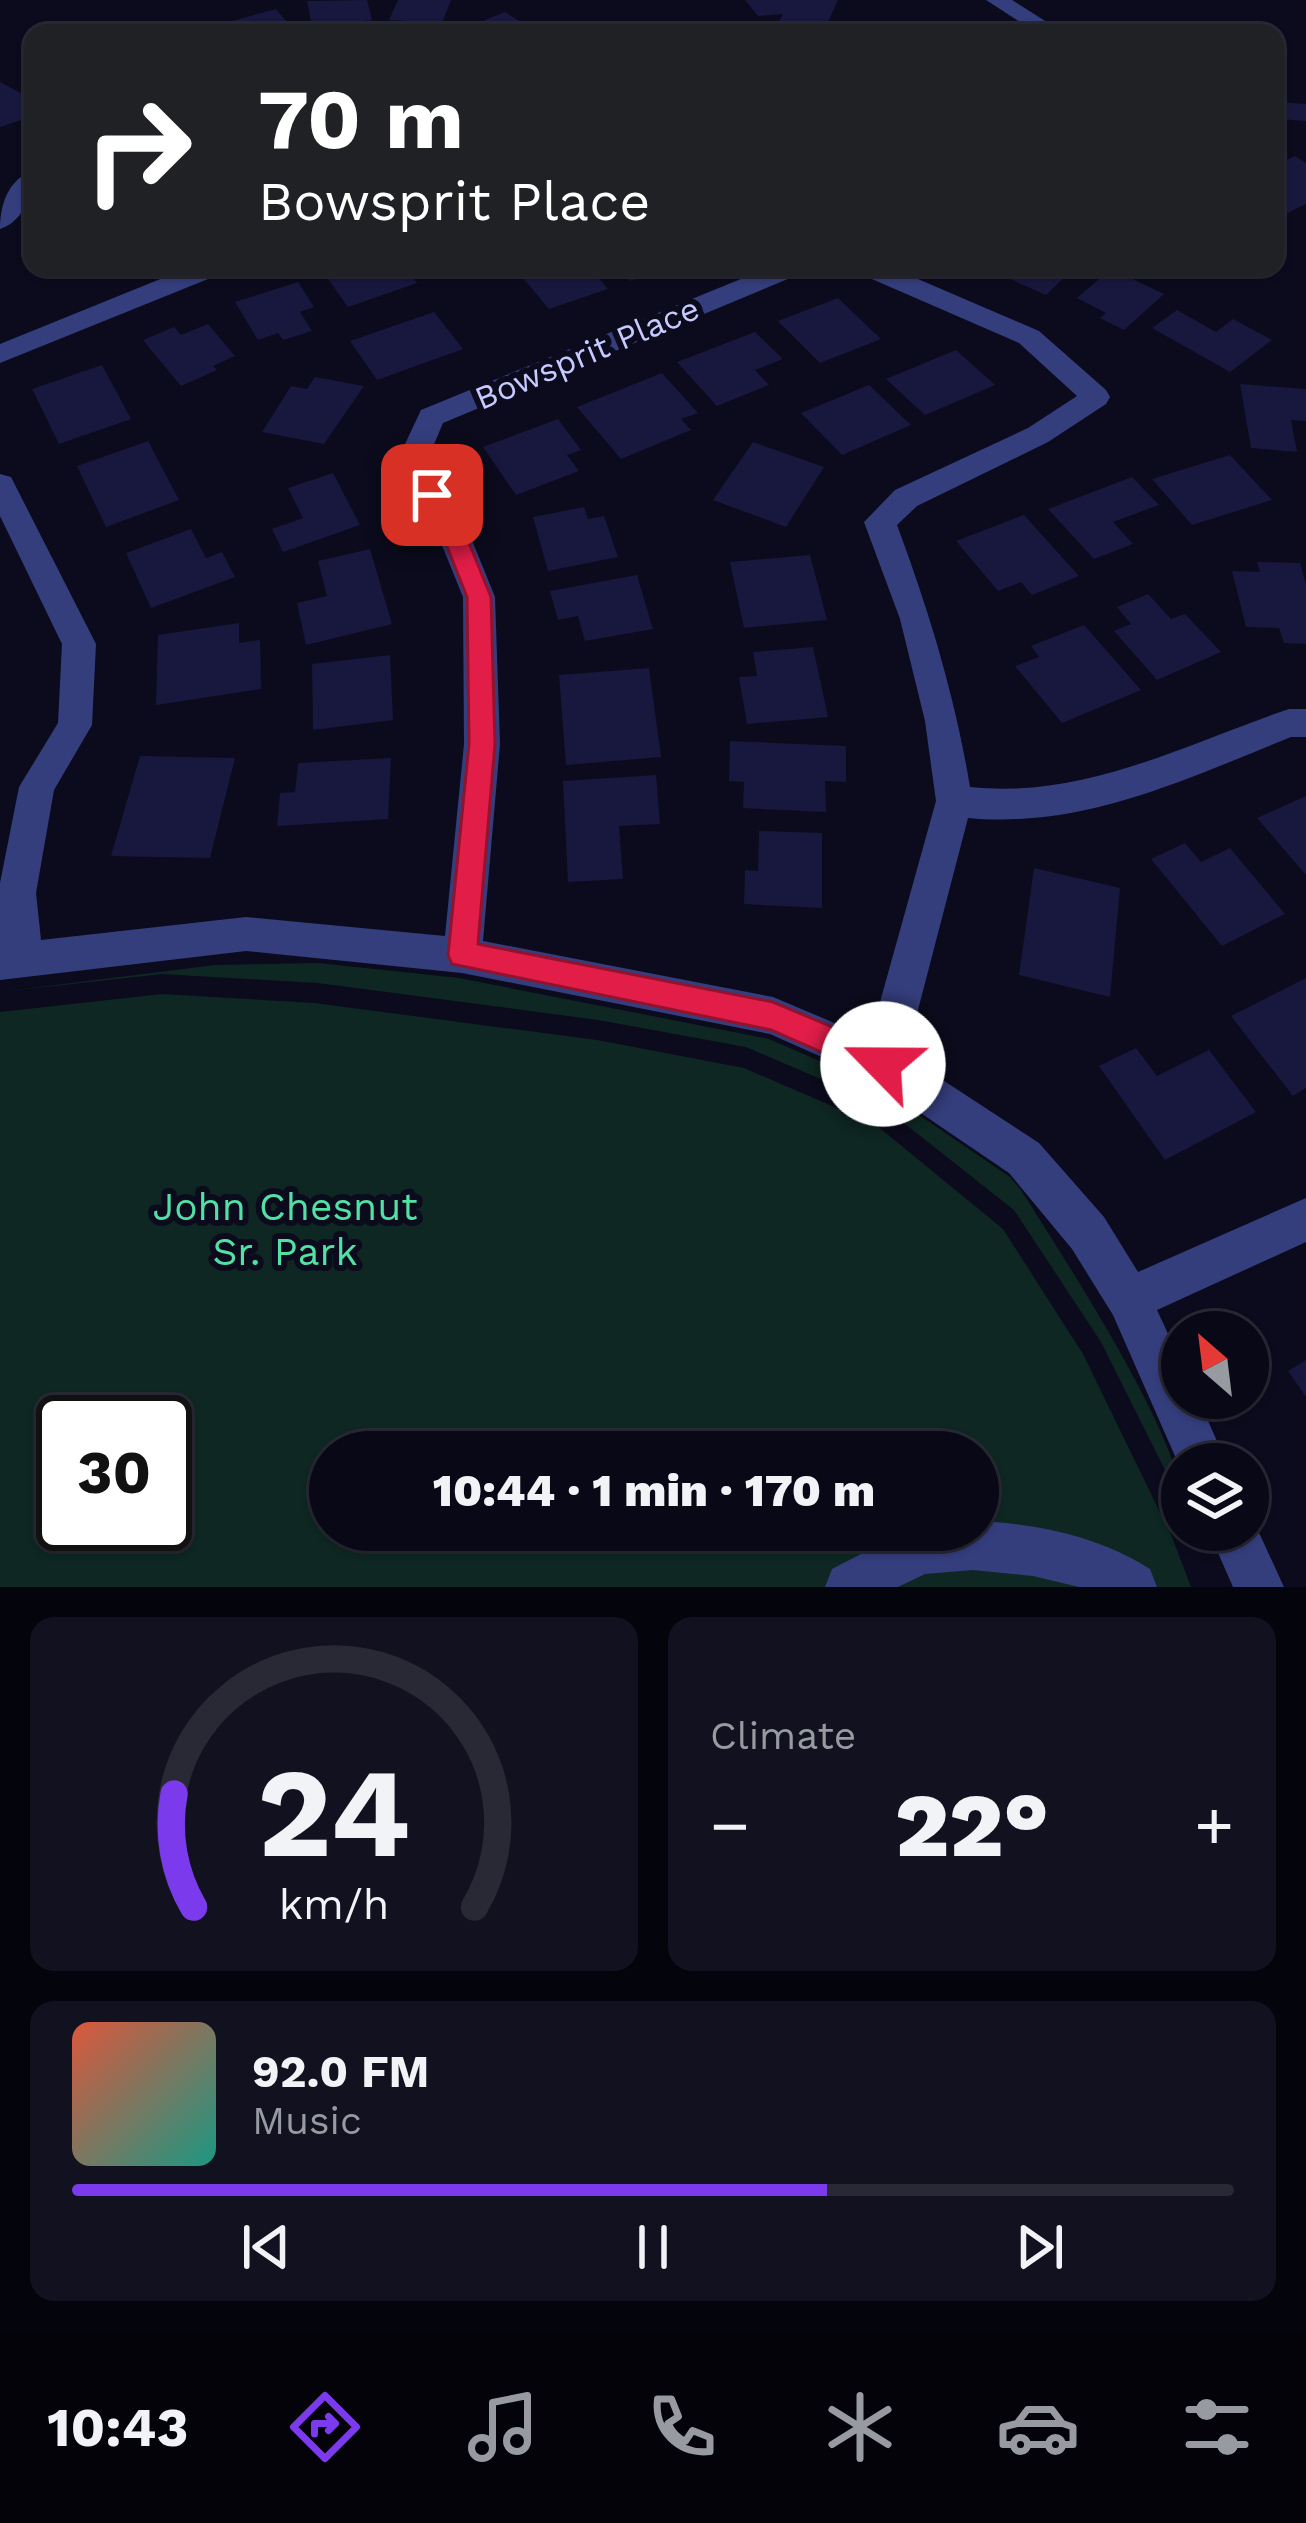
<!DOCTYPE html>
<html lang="en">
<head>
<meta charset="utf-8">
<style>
	:root { --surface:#080816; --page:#11111f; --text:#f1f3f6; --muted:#989aa1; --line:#292935; --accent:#7c3aed }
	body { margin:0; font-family:"Work Sans",sans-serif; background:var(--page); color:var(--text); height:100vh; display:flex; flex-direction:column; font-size:45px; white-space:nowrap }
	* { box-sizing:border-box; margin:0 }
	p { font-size:39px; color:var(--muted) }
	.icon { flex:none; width:66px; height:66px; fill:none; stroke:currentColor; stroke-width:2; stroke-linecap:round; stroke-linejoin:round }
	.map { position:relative; height:1587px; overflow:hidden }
	.side { display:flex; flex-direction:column; gap:30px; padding:30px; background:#04040c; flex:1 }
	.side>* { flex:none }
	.banner { position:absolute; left:24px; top:24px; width:1260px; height:252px; border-radius:24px; box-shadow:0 3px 9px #0004,0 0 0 3px var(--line); background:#202124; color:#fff; overflow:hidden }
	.needle { width:78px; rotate:332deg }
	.controls { position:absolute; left:1161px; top:1311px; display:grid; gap:24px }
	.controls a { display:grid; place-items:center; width:108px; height:108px; border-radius:50%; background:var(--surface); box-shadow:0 3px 9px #0004,0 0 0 3px var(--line); font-size:60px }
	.speed { position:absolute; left:36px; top:1395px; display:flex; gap:24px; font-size:60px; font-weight:700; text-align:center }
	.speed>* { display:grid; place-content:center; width:156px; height:156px; border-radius:50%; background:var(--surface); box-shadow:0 3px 9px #0004,0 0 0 3px var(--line); line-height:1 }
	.speed .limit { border:6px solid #111; border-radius:18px; background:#fff; color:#111 }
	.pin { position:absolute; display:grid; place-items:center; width:102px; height:102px; color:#fff; margin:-51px; border-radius:24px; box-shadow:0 6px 18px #0006 }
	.me { position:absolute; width:132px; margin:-66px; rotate:293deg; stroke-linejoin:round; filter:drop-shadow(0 0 9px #0008) }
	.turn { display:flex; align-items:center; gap:42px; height:252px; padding:0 36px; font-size:54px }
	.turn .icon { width:156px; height:156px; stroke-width:2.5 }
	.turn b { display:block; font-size:84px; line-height:102px }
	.big { font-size:90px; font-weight:800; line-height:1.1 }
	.side .tile { flex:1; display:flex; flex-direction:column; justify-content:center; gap:18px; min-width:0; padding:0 42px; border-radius:24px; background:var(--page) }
	.side .dial { align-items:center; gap:0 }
	.dial svg { height:312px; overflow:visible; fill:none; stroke:var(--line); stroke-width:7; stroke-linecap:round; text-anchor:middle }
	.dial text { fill:var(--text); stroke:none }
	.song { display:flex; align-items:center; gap:36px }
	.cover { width:144px; height:144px; border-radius:18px; background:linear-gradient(135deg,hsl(10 70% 55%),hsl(170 70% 35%)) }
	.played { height:12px; border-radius:6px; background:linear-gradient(90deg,var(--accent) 65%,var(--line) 65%) }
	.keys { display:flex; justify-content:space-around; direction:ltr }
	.heat { display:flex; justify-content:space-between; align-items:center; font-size:66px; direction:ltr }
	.side .tiles { flex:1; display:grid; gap:30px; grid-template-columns:1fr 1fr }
	.tile:last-child { grid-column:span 2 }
	.trip { position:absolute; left:309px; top:1431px; width:690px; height:120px; border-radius:60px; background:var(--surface); box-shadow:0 3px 9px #0004,0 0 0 3px var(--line); font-weight:800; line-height:120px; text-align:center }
	.tabs { display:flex; height:192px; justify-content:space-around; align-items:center; background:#030309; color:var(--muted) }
	.tabs .icon { width:84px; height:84px }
	.tabs .selected { color:var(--accent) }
	.tabs b { font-size:54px; color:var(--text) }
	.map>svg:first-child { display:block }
	.green { fill:#0e2722; fill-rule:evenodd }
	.building { fill:#18173e }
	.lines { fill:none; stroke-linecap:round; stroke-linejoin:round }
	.minor { fill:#353e7d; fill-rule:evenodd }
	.route { fill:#e11d48; stroke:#92132f; stroke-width:3 }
	.labels { text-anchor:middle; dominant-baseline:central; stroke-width:12; stroke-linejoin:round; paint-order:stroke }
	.street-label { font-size:33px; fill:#c7caff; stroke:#0b0b1d }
	.near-park-label { font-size:39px; fill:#51e1a5; stroke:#0b0b1d }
</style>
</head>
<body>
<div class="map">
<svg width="1306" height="1587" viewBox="0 0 1306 1587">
	<rect width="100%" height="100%" fill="#0b0b1d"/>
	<path class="green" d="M 318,963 L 459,978 L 769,1039 L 875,1085 L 1010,1177 L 1021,1190 C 1061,1254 1182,1437 1182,1504 L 1101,1342 L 1014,1210 L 881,1105 L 746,1047 L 598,1020 L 318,983 L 162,974 L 0,992 L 215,965 Z
		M 162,994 L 314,1003 L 597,1040 L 744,1068 L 876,1125 L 1003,1229 L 1083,1354 L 1172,1537 L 1191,1587 L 0,1587 L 0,1012 ZM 63,1422 L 165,1422 L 165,1524 L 63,1524 ZM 330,1452 L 978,1452 L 978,1530 L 330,1530 Z"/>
	<path class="building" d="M 367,0 L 372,20 L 312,27 L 307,1 Z
		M 398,0 L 451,0 L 442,23 L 389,20 Z
		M 745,0 L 838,0 L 823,33 L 787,33 L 778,23 L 783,14 L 758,16 Z
		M 276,9 L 296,33 L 210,33 L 206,28 Z
		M 505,12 L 538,33 L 453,33 Z
		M 0,82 L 32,99 L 24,103 L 33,108 L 33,116 L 0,127 Z
		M 1276,102 L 1306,104 L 1306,121 L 1279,119 Z
		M 1295,156 L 1306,163 L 1306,204 L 1275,219 L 1275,165 Z
		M 325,267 L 405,267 L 417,283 L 348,307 L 321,269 Z
		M 535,267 L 589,267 L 608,289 L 549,309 L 519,273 Z
		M 617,267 L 668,267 L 668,268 L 630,281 Z
		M 983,267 L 1075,267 L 1046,295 Z
		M 1111,269 L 1164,294 L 1124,330 L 1100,318 L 1106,313 L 1077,298 Z
		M 298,282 L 314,307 L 300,312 L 312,331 L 283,340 L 278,333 L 258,340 L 235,302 Z
		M 838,298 L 881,339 L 820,363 L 778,321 Z
		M 1177,310 L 1216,332 L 1233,319 L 1272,340 L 1230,372 L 1152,328 Z
		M 434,312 L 463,349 L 377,380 L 350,341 Z
		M 208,324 L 235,356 L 213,366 L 217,370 L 181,386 L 143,340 L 174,327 L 181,335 Z
		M 755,332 L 783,359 L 755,370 L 769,385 L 717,406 L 677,362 Z
		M 956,350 L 995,385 L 925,415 L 886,379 Z
		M 102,365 L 131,419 L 59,444 L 32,389 Z
		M 662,373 L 698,413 L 681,419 L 691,430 L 621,459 L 577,407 Z
		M 315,377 L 364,386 L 324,444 L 262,432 L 291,386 L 307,389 Z
		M 1240,384 L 1306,389 L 1306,421 L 1291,420 L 1297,452 L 1251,448 Z
		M 869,385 L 911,425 L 842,455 L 801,413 Z
		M 558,419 L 581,450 L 567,455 L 579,471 L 516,495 L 483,447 Z
		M 148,441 L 179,500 L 106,527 L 77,466 Z
		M 753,442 L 824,467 L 786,527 L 713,500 Z
		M 1230,455 L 1272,500 L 1192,525 L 1152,479 Z
		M 333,473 L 360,525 L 283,552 L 272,529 L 303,518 L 288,488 Z
		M 1132,477 L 1159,505 L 1113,522 L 1133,544 L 1094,559 L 1048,509 Z
		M 584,507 L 588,519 L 604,516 L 618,557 L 548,571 L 533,517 Z
		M 1024,515 L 1079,576 L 1032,595 L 1021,582 L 998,591 L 956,541 Z
		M 191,529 L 206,558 L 222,552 L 235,577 L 151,608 L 126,553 Z
		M 370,549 L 392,624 L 306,645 L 297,603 L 327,596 L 318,561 Z
		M 810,555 L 827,620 L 744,628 L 730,562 Z
		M 1257,562 L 1300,563 L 1306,584 L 1306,644 L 1284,643 L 1279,628 L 1246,627 L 1232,571 L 1260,572 Z
		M 637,575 L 653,629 L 585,641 L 578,616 L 558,620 L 550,591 Z
		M 1148,594 L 1171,619 L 1185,614 L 1221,652 L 1157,680 L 1114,631 L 1131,624 L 1117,607 Z
		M 239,623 L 239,643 L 260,640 L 261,689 L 156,705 L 158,635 Z
		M 1084,625 L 1141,690 L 1062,723 L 1015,666 L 1039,657 L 1031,646 Z
		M 813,647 L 828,717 L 747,724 L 739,677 L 757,676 L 753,652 Z
		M 390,655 L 393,720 L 313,730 L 312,664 Z
		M 649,668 L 661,757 L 566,765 L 559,675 Z
		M 730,741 L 846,746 L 846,782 L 825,781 L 826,812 L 743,808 L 744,782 L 729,781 Z
		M 140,756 L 235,758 L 210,858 L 111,856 Z
		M 391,758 L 388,819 L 277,826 L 280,793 L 295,792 L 298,763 Z
		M 656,775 L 660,824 L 619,826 L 623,879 L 568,882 L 563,781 Z
		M 1306,796 L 1306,875 L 1257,818 Z
		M 759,831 L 822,833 L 822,908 L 744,904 L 745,870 L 758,871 Z
		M 1185,843 L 1201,862 L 1230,848 L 1285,914 L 1222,946 L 1151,859 Z
		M 1034,868 L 1120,888 L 1110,997 L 1019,975 Z
		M 1306,978 L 1306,1088 L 1293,1096 L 1231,1016 Z
		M 1136,1048 L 1157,1076 L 1209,1050 L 1256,1112 L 1165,1160 L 1099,1066 Z
		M 1306,1360 L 1306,1397 L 1288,1371 Z"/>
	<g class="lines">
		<path class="minor" d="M 986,0 L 1012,0 L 1064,33 L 1037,33 Z
			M 33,171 C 33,194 24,221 0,229 C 0,205 8,179 33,171 Z
			M 190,267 L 227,267 L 223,273 L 0,363 L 0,344 Z
			M 770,267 L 806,267 L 802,273 L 443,423 L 427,461 L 467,528 L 495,597 L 500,744 L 483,941 L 773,997 L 870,1038 L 936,801 L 925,721 L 900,619 L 864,522 L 895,490 L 1028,428 L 1077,396 L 1019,343 L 858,273 L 854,267 L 890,267 L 1039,331 L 1106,390 L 1110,397 L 1106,404 L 1048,442 L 917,506 L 897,525 C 929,611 955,696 970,787 C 1086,799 1182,745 1289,709 L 1306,709 L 1306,737 L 1291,737 C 1186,779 1083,829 968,818 L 906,1056 L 1039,1143 L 1104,1217 L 1138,1272 L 1306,1198 L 1306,1242 L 1157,1310 L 1182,1364 L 1182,1398 L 1198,1398 L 1227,1464 L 1182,1464 L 1182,1472 L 1113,1315 L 1072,1249 L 1009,1173 L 869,1078 L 770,1034 L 462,973 L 246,951 L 0,980 L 0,883 L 19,787 L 58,723 L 62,644 L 0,516 L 0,474 L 11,477 L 15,485 L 96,644 L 92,725 L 54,790 L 36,893 L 41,940 L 246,917 L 445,936 L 464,744 L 463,597 L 435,528 L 397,461 L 421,410 Z
			M 1248,1512 L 1250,1513 L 1284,1587 L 1233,1587 L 1208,1530 L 1248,1530 Z
			M 978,1521 C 1038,1524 1098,1536 1150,1569 L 1157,1587 L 1079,1587 L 1033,1576 L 973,1570 L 925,1574 L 898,1587 L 825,1587 L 832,1569 L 907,1530 L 978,1530 Z"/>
	</g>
	<path class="route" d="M 432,487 L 440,489 L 463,528 L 491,597 L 495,744 L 478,944 L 773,1002 L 894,1053 L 899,1064 L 894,1074 L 883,1079 L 771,1030 L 452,964 L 448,955 L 469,744 L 467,597 L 440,529 L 420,495 Z"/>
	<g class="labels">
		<g class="street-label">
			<text transform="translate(587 353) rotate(-23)">Bowsprit Place</text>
		</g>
		<g class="near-park-label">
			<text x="285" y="1206">John Chesnut<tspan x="285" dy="45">Sr. Park</tspan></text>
		</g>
	</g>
</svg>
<div class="controls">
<a><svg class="needle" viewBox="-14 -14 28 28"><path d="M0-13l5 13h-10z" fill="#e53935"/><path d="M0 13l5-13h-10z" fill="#989aa1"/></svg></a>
<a><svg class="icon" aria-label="layers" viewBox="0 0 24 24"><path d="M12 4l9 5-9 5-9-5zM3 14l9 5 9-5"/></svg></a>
</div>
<div class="speed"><div class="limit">30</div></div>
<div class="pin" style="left:432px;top:495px;background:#d93025"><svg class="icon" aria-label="arrive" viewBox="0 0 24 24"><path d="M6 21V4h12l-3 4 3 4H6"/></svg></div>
<svg class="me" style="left:883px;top:1064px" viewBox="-20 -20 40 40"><circle r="19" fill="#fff"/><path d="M0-13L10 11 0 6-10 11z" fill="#e11d48"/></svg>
<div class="trip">10:44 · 1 min · 170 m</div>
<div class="banner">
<div class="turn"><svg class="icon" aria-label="right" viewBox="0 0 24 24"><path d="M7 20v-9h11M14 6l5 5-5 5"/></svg><div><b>70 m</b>Bowsprit Place</div></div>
</div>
</div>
<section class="side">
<div class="tiles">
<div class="tile dial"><svg viewBox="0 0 100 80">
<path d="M14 69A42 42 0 1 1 86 69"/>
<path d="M14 69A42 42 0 0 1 9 40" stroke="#7c3aed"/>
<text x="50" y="56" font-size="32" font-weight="700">24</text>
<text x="50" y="72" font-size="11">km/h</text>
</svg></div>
<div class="tile"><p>Climate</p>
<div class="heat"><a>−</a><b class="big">22°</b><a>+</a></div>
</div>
<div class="tile">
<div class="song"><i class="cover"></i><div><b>92.0 FM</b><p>Music</p></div></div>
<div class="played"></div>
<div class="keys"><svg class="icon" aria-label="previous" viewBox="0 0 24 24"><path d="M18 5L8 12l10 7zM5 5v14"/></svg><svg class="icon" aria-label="pause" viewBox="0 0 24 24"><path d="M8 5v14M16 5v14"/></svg><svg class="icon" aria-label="next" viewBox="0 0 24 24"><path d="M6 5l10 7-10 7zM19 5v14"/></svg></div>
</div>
</div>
</section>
<nav class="tabs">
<b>10:43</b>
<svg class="icon selected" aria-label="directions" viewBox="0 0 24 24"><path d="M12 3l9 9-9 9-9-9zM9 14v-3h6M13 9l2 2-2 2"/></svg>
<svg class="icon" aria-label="music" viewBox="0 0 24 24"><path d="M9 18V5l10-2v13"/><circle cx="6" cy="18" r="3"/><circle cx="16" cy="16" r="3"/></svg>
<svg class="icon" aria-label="phone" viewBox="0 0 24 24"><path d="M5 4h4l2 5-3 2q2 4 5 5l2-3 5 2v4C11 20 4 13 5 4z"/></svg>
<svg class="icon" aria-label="climate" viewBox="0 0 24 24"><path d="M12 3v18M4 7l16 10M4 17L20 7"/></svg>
<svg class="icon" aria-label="car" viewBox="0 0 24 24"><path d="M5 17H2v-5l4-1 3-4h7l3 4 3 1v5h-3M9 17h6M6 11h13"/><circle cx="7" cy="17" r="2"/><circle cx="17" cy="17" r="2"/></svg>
<svg class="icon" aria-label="filters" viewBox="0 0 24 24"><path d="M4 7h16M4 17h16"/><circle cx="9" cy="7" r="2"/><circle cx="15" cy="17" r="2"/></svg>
</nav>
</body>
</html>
